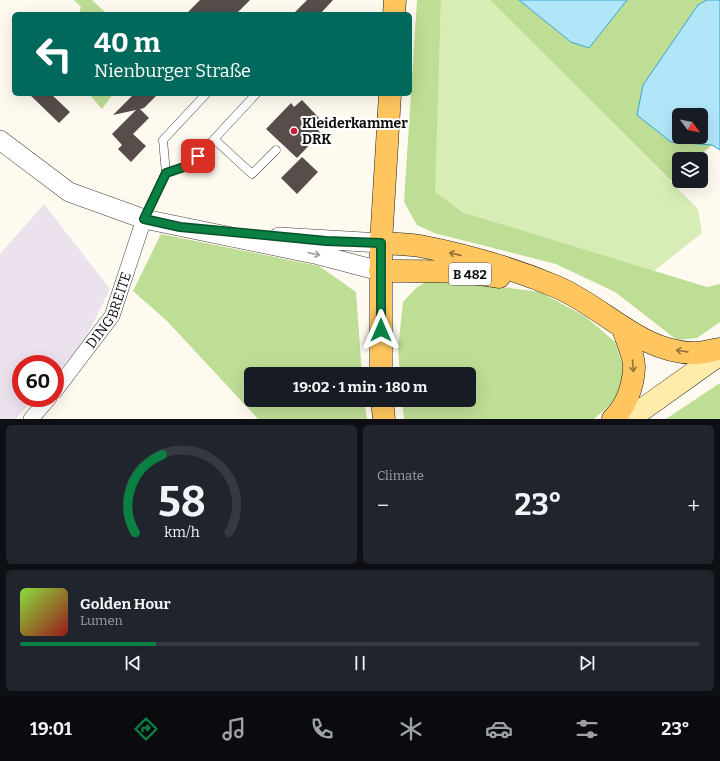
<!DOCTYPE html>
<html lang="en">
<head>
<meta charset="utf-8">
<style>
	:root { --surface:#171b24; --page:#20242c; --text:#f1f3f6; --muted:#9ea1a6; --line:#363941; --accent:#0b8043 }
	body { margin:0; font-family:Bitter,serif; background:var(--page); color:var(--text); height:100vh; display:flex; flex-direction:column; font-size:15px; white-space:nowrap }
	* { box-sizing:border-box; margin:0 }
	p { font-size:13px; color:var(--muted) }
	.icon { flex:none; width:22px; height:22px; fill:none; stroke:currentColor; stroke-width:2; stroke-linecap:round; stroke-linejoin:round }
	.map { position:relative; height:419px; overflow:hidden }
	.sheet { display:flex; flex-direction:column; gap:6px; padding:6px; background:#0d0f14; flex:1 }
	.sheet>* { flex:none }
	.hud { position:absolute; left:12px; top:12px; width:400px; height:84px; border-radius:6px; box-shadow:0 4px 16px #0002; background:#00695c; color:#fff; overflow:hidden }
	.needle { width:26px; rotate:122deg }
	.tools { position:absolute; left:672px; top:108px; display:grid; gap:8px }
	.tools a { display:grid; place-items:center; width:36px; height:36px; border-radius:6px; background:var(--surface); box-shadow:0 4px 16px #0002; font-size:20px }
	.speed { position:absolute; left:12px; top:355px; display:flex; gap:8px; font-size:20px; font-weight:700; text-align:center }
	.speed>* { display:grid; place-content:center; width:52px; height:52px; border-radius:50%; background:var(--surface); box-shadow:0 4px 16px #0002; line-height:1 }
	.speed .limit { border:6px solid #d22; background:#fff; color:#111 }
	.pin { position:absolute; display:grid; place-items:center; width:34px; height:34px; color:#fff; margin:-17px; border-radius:8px; box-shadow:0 2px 6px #0006 }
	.me { position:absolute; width:44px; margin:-22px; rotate:0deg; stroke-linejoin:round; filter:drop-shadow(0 0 3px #0008) }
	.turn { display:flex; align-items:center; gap:14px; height:84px; padding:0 16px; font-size:18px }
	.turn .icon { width:52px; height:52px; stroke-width:2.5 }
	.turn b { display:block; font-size:28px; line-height:34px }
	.big { font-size:30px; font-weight:700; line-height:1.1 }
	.sheet .tile { flex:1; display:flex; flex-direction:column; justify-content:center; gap:6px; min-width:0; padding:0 14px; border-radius:6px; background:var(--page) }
	.sheet .dial { align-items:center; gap:0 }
	.dial svg { height:104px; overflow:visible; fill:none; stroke:var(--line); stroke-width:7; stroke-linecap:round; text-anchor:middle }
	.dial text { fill:var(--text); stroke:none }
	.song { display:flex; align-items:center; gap:12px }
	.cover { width:48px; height:48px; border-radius:6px; background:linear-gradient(135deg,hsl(90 70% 55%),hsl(0 70% 35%)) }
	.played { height:4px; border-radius:2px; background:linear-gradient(90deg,var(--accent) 20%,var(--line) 20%) }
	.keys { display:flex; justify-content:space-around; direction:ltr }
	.heat { display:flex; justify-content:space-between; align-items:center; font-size:22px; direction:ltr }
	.sheet .tiles { flex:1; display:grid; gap:6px; grid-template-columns:1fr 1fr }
	.tile:last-child { grid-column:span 2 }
	.trip { position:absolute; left:244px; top:367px; width:232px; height:40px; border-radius:6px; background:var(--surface); box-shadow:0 4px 16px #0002; font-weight:700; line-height:40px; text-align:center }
	.tabs { display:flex; height:64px; justify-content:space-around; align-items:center; background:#090b0e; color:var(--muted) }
	.tabs .icon { width:28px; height:28px }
	.tabs .selected { color:var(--accent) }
	.tabs b { font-size:18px; color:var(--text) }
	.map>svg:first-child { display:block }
	.industrial { fill:#ebe2ed }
	.green { fill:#d8ecb6 }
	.forest { fill:#bedd95 }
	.water { fill:#b1e6f9; stroke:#34a6d4; fill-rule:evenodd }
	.building { fill:#574d4a }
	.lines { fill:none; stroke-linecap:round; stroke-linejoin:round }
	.service-casing { stroke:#414141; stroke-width:9 }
	.minor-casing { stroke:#414141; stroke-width:16 }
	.tertiary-casing { stroke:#414141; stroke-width:20 }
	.secondary-casing { stroke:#303030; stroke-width:23 }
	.primary-casing { stroke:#1f1f1f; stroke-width:23 }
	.service { stroke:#fff; stroke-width:8 }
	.minor { stroke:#fff; stroke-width:15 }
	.tertiary { stroke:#fff; stroke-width:19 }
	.secondary { stroke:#ffecaa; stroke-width:22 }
	.primary { stroke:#ffc65f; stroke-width:22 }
	.oneway { stroke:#9f9f9f }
	.oneway2 { stroke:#93733b }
	.route-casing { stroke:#07532c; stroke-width:10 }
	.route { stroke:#0b8043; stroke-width:7 }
	.poi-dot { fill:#c51e39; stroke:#fff; stroke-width:1.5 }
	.labels { text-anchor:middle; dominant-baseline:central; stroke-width:4; stroke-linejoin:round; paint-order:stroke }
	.shield { fill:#fff; stroke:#565656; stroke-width:1 }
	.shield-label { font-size:13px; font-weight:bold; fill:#0e0e0e }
	.poi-label { font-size:14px; font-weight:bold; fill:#0e0e0e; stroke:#fff; text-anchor:start }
	.street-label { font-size:14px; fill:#0e0e0e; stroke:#fff }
</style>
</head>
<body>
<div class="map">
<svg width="720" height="419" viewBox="0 0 720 419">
	<rect width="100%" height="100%" fill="#fffaef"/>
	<path class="industrial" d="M 44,204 L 110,289 L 85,340 L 55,375 L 55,364 L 21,364 L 21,398 L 34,398 L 16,419 L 0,419 L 0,254 Z"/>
	<path class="green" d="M 441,0 L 490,0 L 698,209 L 702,233 L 654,271 L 462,212 L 434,192 Z"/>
	<path class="forest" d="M 74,0 L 92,0 L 107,14 L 79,14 L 81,7 Z
		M 417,0 L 441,0 L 435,192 L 462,212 L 707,287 L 720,284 L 720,322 L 697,338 L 677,340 L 615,292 L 556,264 L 434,233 L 417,225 L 404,202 Z
		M 490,0 L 519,0 L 571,42 L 589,48 L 627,0 L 707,0 L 698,5 L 671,142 L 712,145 L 696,159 L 679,159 L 679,174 L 671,181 Z
		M 89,94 L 113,94 L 102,109 Z
		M 161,234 L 319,266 L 356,292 L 362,374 L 251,374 L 251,400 L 364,400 L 367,419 L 258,419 L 167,321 L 133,291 Z
		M 431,279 L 452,280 L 540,292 L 586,317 L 615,342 L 624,370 L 617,399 L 594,419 L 404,419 L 402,400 L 469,400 L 469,374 L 400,374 L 398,349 L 403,302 L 416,288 Z
		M 720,383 L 720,419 L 666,419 Z"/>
	<path class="water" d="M 519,0 L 627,0 L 589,48 L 571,42 Z
		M 707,0 L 720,0 L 720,150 L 712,145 L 671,142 L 637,115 L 643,85 L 698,5 ZM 679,115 L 701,115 L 701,137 L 679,137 Z"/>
	<path class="building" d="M 200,0 L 250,0 L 236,14 L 186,14 Z
		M 307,0 L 333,0 L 320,14 L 293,14 Z
		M 29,94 L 51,94 L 70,112 L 59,123 Z
		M 134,94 L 158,94 L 144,108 L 140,109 L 149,118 L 133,134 L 146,146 L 131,162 L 118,149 L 122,145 L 112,134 L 136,110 L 113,115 Z
		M 302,100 L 320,119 L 313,125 L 321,133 L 297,158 L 266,129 L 291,103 L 294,107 Z
		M 302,157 L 318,172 L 297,194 L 281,178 Z"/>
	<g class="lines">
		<defs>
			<path id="service" d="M 214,139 L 252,174 L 276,150
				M 166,173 L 190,165 L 256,94
				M 144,219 L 166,173 L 163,140 L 206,94"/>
			<g id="minor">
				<path id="s1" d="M 55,391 L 112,316 L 144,219"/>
				<path d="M 31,419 L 49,398"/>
			</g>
			<path id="tertiary" d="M 0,140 L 69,192 L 144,219 L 319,255 L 380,271
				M 279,237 L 381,243"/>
			<path id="secondary" d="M 629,419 L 720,354"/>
			<path id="primary" d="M 394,14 L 395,0
				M 381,243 C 394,244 408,244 420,246 C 467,255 514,269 557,287 C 604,307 642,354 696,353 C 704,353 712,350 720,349
				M 380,271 C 419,271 460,270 499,277
				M 381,374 L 381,243 L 390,94
				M 382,400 L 384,419
				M 613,419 C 626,406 633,387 634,368 C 635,358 626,339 623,328"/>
		</defs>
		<use href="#service" class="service-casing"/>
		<use href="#minor" class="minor-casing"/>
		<use href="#tertiary" class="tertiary-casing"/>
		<use href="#secondary" class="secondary-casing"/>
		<use href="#primary" class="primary-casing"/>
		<use href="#service" class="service"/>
		<use href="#minor" class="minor"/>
		<use href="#tertiary" class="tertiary"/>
		<use href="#secondary" class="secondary"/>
		<use href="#primary" class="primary"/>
	</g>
	<defs><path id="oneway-shaft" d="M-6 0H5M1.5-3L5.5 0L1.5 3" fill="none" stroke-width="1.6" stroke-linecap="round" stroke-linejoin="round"/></defs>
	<use class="oneway" href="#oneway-shaft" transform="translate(314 254) rotate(12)"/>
	<g class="oneway2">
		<use href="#oneway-shaft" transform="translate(455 254) rotate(-167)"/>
		<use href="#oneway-shaft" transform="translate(682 351) rotate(-172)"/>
		<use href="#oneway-shaft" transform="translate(633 366) rotate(86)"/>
	</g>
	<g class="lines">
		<defs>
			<path id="route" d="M 198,156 L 190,165 L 166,173 L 144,219 L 180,227 L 326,241 L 381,243 L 381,330"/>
		</defs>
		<use href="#route" class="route-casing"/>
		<use href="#route" class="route"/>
	</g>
	<circle class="poi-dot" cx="294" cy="131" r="4"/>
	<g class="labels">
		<rect class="shield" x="449" y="263" width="42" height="22" rx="3"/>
		<g class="shield-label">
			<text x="470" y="274">B 482</text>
		</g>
		<g class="poi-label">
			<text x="302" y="123">Kleiderkammer<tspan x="302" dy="16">DRK</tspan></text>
		</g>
		<g class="street-label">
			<text stroke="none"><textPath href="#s1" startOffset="98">DINGBREITE</textPath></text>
		</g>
	</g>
</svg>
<div class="tools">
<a><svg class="needle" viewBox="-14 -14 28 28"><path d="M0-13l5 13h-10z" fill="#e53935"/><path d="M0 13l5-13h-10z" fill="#9ea1a6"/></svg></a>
<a><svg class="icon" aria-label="layers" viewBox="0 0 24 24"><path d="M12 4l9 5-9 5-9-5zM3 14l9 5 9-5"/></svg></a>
</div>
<div class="speed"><div class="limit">60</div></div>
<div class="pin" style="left:198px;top:156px;background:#d93025"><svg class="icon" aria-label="arrive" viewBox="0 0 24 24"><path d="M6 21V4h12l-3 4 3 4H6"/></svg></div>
<svg class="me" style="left:381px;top:330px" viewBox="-20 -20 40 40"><path d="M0-17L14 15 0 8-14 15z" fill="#0b8043" stroke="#fff" stroke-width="4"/></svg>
<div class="trip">19:02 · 1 min · 180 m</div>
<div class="hud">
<div class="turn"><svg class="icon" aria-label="left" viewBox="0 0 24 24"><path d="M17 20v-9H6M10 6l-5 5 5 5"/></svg><div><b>40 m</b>Nienburger Straße</div></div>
</div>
</div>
<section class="sheet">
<div class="tiles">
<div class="tile dial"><svg viewBox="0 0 100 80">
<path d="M14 69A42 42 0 1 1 86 69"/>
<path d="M14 69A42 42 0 0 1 35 9" stroke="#0b8043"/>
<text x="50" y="56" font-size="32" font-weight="700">58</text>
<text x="50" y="72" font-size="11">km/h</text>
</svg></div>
<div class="tile"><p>Climate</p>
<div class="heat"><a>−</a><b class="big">23°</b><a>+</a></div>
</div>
<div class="tile">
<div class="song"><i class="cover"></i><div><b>Golden Hour</b><p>Lumen</p></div></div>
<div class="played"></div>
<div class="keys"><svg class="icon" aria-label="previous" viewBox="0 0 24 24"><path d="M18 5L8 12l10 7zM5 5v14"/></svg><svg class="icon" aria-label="pause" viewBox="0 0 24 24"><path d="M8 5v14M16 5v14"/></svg><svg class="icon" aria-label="next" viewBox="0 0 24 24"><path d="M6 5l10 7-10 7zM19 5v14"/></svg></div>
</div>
</div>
</section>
<nav class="tabs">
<b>19:01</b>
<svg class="icon selected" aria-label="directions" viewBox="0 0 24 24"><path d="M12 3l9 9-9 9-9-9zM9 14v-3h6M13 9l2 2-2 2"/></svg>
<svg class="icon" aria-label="music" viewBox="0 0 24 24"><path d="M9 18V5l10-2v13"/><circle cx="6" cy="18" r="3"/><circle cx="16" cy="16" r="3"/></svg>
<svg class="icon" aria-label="phone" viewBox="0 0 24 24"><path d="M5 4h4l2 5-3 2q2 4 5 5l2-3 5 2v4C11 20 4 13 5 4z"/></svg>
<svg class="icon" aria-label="climate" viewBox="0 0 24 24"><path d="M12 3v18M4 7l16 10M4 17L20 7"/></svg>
<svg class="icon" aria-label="car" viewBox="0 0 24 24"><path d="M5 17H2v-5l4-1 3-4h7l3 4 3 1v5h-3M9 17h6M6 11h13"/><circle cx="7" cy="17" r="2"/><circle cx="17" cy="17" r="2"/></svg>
<svg class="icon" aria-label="filters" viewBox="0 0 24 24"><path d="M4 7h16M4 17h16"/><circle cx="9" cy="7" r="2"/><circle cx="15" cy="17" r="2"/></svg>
<b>23°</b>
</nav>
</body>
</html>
